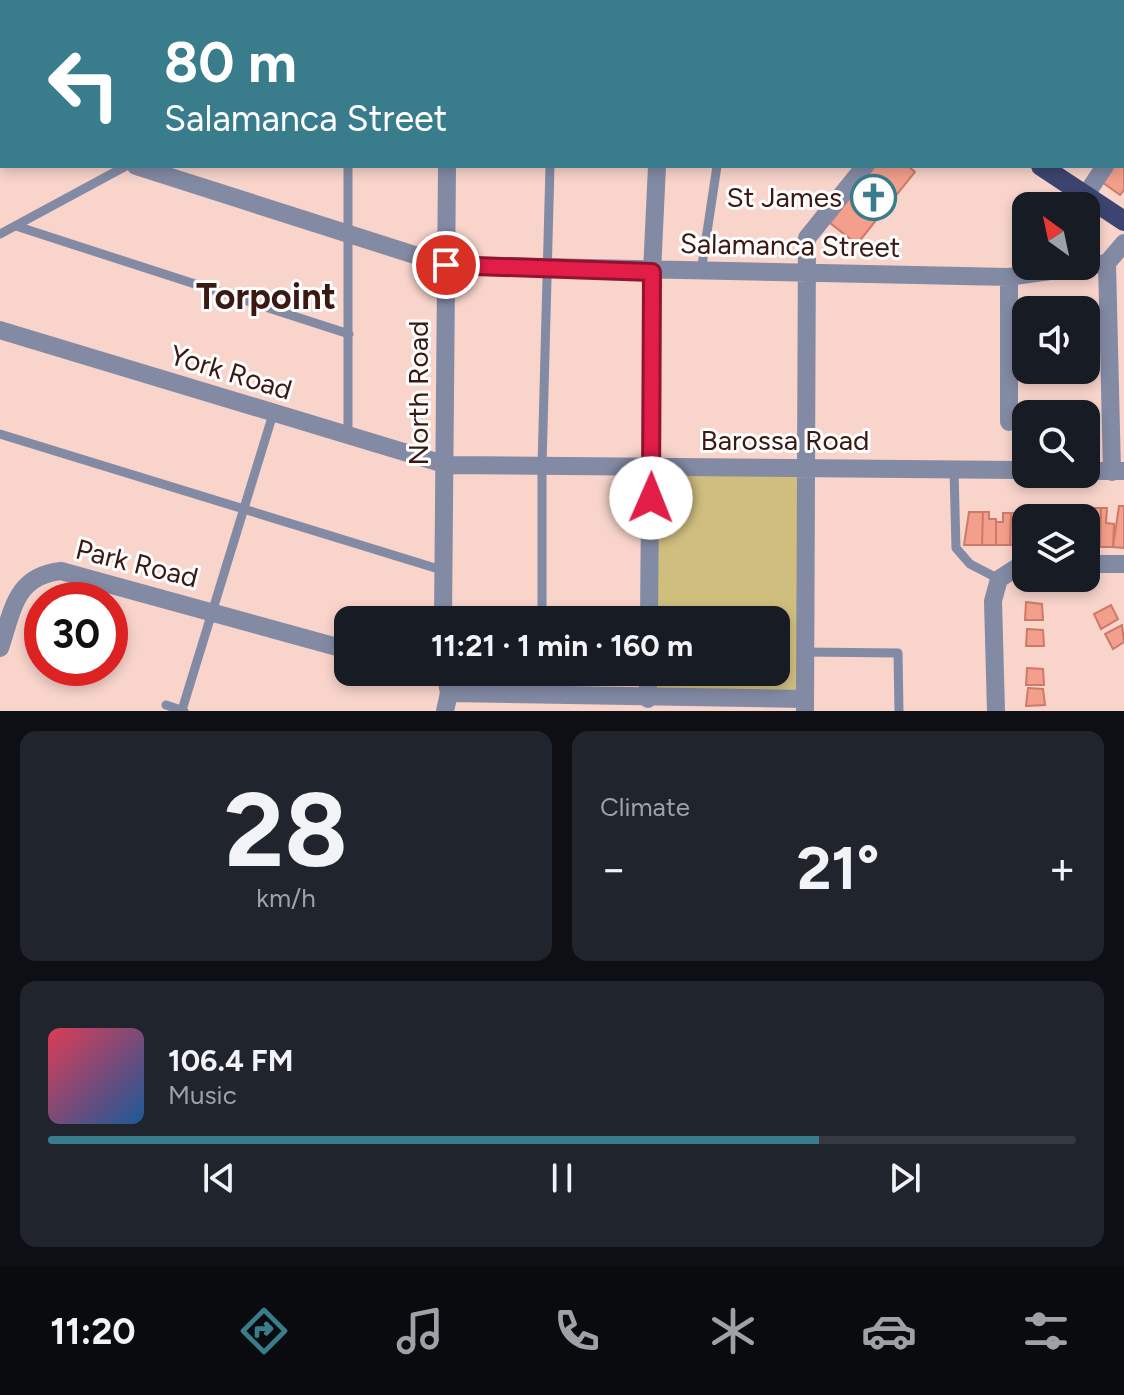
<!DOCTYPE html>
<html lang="en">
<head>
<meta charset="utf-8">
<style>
	:root { --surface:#171b24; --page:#20242c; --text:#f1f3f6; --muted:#9ea1a6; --line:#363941; --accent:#397d8c }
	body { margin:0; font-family:Figtree,sans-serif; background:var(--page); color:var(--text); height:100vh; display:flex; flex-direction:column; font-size:30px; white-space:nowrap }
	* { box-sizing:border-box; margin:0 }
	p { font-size:26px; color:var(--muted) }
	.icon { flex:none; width:44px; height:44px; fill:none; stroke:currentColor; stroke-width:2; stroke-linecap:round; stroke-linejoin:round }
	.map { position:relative; height:711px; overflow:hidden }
	.side { display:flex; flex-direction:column; gap:20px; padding:20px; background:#0d0f14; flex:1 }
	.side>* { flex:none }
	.guide { position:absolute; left:0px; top:0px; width:1124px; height:168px; box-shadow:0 4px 12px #0003; background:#397d8c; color:#fff; overflow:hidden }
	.needle { width:52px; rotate:327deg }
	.buttons { position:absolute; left:1012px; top:192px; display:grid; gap:16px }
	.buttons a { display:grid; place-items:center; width:88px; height:88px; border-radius:16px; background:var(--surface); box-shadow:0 4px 12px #0003; font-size:40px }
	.speed { position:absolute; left:24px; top:582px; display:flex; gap:16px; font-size:40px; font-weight:700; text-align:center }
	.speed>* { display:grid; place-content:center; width:104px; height:104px; border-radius:50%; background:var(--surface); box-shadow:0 4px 12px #0003; line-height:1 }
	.speed .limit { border:12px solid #d22; background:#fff; color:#111 }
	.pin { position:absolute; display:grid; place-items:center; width:68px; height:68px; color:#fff; margin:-34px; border:4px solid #fff; border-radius:50%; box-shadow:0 2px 8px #0007 }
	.me { position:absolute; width:88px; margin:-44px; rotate:1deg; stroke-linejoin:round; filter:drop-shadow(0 0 6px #0008) }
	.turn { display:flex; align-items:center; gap:28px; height:168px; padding:0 32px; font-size:36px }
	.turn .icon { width:104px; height:104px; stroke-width:2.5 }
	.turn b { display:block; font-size:56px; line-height:68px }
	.big { font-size:60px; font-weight:700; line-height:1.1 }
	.side .card { flex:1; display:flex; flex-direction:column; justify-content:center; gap:12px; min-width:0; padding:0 28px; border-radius:16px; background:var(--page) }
	.side .dial { align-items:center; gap:0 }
	.dial b { font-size:104px; line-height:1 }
	.song { display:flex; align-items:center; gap:24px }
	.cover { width:96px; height:96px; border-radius:12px; background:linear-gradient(135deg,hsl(350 70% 55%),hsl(210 70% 35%)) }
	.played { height:8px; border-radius:4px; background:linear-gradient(90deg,var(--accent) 75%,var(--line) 75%) }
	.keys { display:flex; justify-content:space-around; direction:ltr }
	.heat { display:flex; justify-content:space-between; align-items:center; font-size:44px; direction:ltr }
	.side .tiles { flex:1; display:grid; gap:20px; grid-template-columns:1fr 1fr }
	.card:last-child { grid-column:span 2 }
	.trip { position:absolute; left:334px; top:606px; width:456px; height:80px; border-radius:16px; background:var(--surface); box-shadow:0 4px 12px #0003; font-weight:700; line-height:80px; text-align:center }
	.menu { display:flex; height:128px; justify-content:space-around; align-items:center; background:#090b0e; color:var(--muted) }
	.menu .icon { width:56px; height:56px }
	.menu .selected { color:var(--accent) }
	.menu b { font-size:36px; color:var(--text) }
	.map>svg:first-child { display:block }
	.green { fill:#d0be7f }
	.building { fill:#f39f8b; stroke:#cc7b68; stroke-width:2 }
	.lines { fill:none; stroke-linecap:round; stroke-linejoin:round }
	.lane { stroke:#838aa4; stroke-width:9 }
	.street { stroke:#838aa4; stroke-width:18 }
	.primary { stroke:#3c4571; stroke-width:20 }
	.route-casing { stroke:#92132f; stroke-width:20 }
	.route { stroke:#e11d48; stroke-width:14 }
	.labels { text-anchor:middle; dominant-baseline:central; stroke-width:6; stroke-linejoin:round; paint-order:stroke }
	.poi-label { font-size:28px; fill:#391912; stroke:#fefefe; text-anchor:end }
	.street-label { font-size:28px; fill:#391912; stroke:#fefefe }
	.district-label { font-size:36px; font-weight:bold; fill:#391912; stroke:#fefefe }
</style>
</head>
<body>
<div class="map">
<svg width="1124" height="711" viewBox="0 0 1124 711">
	<rect width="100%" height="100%" fill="#f8d4cb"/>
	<path class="green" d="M 654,470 L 797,473 L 799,696 L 651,696 L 651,672 L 776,672 L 776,620 L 652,620 Z"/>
	<path class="building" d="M 0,0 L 50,2 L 2,2 L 2,86 Z
		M 866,0 L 920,0 L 864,2 Z
		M 1092,0 L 1124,0 L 1124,37 L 1122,2 Z
		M 1124,151 L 1124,190 L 1120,195 L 1102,182 L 1113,166 L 1122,166 Z
		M 875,166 L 908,166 L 915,172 L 857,244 L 830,223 Z
		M 1119,506 L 1124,506 L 1124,548 L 1113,547 Z
		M 1032,507 L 1042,507 L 1041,518 L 1032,518 Z
		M 1070,507 L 1079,507 L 1079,518 L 1070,518 Z
		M 1094,508 L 1101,508 L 1100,547 L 1086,546 L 1087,526 L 1093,526 Z
		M 1101,508 L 1107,508 L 1106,523 L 1114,524 L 1113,547 L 1100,547 Z
		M 969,512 L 983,512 L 982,545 L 964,545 Z
		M 983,512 L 989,512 L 989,519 L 996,519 L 996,545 L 982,545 Z
		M 1003,513 L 1011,513 L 1010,545 L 996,545 L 996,522 L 1003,522 Z
		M 1011,513 L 1018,513 L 1018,525 L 1026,525 L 1025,545 L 1010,545 Z
		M 1026,602 L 1042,604 L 1043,620 L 1025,620 Z
		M 1111,605 L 1118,619 L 1101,629 L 1094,614 Z
		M 1122,625 L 1124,642 L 1113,649 L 1105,634 Z
		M 1027,629 L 1043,630 L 1044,646 L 1026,646 Z
		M 1027,668 L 1043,669 L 1044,685 L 1026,685 Z
		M 1028,688 L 1043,689 L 1045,705 L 1026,706 Z"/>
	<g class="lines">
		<path class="lane" d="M 83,0 L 84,2
			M 199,0 L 201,2
			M 129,2 L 133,0
			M 150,2 L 153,0
			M 177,2 L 181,0
			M 555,2 L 555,0
			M 348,166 L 348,436
			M 16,226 L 349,334
			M 0,234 L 126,166
			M 701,272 L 717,166
			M 0,434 L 445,571
			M 954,470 L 956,548 L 970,564 L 999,579
			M 542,620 L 542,466 L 550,166
			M 803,652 L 898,653 L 899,711
			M 542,672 L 542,697
			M 166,705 L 184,711
			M 182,710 L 273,414"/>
		<path class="street" d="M 632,0 L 635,2
			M 1008,0 L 1011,2
			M 448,2 L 448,0
			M 1122,83 L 1124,85
			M 1122,141 L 1124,138
			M 136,166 L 446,265 L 1009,277 L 1107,263 L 1124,243
			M 1085,196 L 1105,166
			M 1107,263 L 1112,472
			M 0,330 L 447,465 L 1026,470
			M 1009,422 L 1009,277
			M 1086,471 L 1123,471
			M 1086,564 L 1124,564
			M 443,620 L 447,166
			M 649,620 L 652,272 L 657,166
			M 0,648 C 13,610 15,576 61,571 L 348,650
			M 424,672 L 446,674
			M 449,693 L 805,699
			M 648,699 L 648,672
			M 445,711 L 449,693 L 445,672
			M 805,711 L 807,238 L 865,166
			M 996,711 L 993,601 L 999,579 L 1016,568 L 1026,567"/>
		<path class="primary" d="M 793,0 L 796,2
			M 232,2 L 236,0
			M 0,125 L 2,124
			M 1041,166 L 1124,221"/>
	</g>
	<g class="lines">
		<defs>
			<path id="route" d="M 446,265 L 652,272 L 651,498"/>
		</defs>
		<use href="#route" class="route-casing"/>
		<use href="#route" class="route"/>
	</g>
	<defs>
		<symbol id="church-ring" viewBox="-11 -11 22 22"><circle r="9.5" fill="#fefefe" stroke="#397d8c" stroke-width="1.5"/><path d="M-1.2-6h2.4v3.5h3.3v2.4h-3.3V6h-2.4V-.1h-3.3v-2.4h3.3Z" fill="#397d8c"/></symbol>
	</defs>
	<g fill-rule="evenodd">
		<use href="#church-ring" x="848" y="172" width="51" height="51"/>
	</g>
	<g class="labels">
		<g class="poi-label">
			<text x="842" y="197">St James</text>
		</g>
		<g class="street-label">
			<text transform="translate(790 245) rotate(1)">Salamanca Street</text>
			<text transform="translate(231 372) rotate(17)">York Road</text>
			<text transform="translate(418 393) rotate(-90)">North Road</text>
			<text x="785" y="440">Barossa Road</text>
			<text transform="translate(137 563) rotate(14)">Park Road</text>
		</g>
		<g class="district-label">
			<text x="266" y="296">Torpoint</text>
		</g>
	</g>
</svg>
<div class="buttons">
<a><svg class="needle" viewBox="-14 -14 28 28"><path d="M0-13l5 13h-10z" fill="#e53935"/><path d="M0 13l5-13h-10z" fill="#9ea1a6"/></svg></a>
<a><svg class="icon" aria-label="sound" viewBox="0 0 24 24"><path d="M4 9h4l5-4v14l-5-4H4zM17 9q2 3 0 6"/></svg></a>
<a><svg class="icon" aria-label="search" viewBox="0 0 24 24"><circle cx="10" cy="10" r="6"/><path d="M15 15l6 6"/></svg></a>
<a><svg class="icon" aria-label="layers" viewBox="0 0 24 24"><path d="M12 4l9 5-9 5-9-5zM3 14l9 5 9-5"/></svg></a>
</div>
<div class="speed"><div class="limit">30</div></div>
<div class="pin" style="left:446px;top:265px;background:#d93025"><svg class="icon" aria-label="arrive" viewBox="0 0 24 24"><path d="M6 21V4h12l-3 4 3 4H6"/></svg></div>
<svg class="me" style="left:651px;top:498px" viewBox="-20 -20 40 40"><circle r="19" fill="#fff"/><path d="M0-13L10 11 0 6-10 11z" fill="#e11d48"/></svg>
<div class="trip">11:21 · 1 min · 160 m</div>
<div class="guide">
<div class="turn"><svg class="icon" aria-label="left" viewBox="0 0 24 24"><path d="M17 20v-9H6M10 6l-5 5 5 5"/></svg><div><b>80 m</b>Salamanca Street</div></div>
</div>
</div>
<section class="side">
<div class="tiles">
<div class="card dial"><b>28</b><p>km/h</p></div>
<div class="card"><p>Climate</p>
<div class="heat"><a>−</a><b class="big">21°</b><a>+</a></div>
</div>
<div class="card">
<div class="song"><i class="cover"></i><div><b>106.4 FM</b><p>Music</p></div></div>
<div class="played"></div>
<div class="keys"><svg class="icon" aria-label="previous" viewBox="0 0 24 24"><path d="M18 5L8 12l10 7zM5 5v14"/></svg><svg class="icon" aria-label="pause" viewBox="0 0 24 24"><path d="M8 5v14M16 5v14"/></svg><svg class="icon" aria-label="next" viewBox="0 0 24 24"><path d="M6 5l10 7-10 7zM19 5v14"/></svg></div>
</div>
</div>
</section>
<nav class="menu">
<b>11:20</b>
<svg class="icon selected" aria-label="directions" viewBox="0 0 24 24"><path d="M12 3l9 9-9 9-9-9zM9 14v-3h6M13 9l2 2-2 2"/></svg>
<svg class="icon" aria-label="music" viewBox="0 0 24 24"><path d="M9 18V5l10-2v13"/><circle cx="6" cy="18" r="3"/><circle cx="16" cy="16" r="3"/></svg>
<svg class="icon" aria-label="phone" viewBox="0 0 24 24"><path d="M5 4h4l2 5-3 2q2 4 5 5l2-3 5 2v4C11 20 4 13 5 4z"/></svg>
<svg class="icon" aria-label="climate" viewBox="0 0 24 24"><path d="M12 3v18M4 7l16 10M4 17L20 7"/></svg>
<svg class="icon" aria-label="car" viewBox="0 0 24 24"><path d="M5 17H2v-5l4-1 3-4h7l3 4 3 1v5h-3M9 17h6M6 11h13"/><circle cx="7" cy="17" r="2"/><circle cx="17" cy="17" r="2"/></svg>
<svg class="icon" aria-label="filters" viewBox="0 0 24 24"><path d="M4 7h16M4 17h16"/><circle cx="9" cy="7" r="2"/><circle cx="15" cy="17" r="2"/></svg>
</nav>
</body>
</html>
